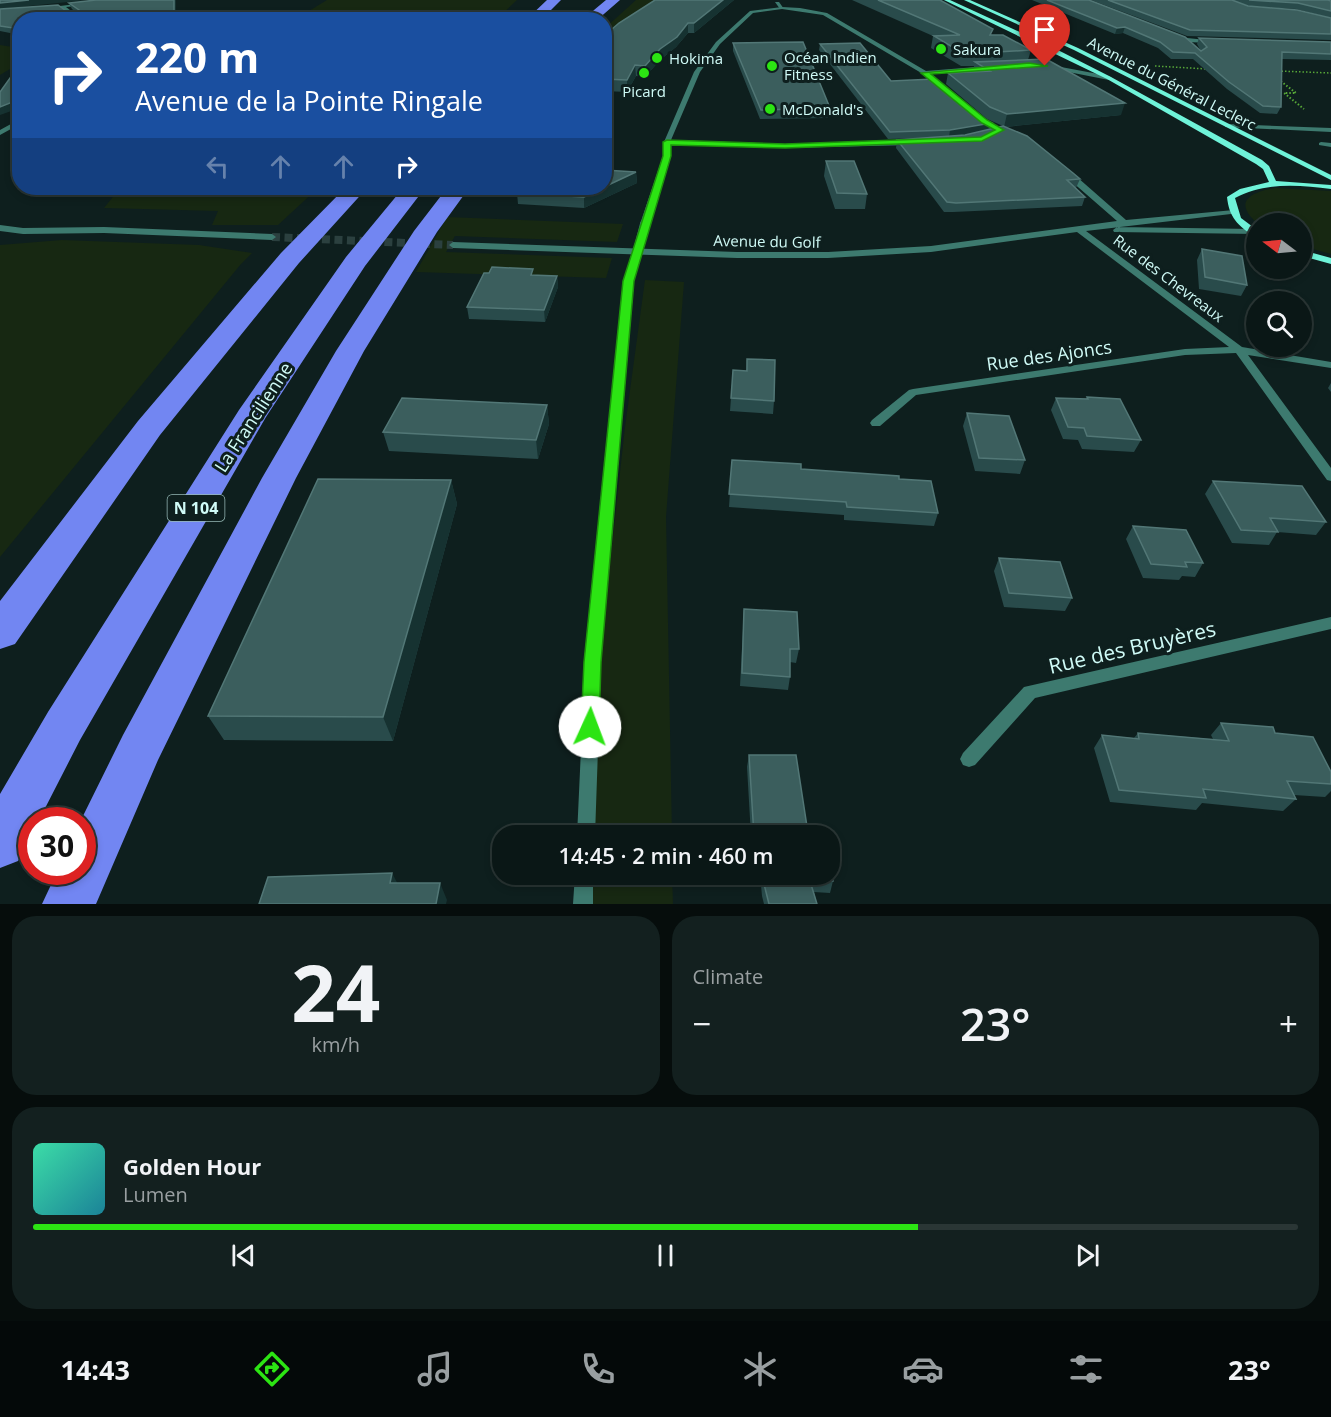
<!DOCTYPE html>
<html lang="en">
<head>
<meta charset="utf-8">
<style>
	:root { --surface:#0a1716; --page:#13201f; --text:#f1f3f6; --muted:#999fa1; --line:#2a3635; --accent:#2ce413 }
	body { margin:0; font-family:"Open Sans",sans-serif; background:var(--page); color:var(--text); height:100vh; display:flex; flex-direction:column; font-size:22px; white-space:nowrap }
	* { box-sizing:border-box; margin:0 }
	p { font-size:20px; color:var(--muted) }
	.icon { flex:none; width:33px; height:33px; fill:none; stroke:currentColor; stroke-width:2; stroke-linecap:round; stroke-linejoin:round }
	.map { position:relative; height:904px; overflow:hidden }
	.sheet { display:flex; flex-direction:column; gap:12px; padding:12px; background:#060d0c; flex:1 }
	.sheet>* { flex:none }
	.banner { position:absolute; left:12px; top:12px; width:600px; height:183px; border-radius:24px; box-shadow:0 3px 9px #0003,0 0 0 2px var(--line); background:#1a4fa0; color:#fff; overflow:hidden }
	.needle { width:39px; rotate:286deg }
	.tools { position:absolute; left:1246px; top:213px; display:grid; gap:12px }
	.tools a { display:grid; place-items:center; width:66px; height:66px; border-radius:50%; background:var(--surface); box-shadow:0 3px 9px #0003,0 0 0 2px var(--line); font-size:30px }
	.speed { position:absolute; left:18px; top:807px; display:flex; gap:12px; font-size:30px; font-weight:700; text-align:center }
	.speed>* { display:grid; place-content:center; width:78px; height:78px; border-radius:50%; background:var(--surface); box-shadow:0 3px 9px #0003,0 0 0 2px var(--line); line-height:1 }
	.speed .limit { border:9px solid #d22; background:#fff; color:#111 }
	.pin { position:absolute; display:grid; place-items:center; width:51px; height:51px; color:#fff; margin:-62px -26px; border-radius:50% 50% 50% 0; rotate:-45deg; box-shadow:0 0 6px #0007 }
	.pin .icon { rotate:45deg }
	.me { position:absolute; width:66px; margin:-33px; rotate:2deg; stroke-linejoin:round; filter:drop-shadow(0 0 4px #0008) }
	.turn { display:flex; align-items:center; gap:21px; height:126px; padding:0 24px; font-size:27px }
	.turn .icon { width:78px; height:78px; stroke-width:2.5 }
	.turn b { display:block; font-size:42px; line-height:51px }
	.lanes { display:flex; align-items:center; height:57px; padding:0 24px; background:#0003; justify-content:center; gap:30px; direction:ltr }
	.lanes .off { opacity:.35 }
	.big { font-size:45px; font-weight:600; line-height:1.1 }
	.sheet .tile { flex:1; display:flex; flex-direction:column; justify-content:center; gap:9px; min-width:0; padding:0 21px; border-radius:24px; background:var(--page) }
	.sheet .dial { align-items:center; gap:0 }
	.dial b { font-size:78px; line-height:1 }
	.song { display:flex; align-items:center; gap:18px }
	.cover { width:72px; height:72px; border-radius:9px; background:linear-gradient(135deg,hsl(160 70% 55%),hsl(190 70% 35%)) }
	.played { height:6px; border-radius:3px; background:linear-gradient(90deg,var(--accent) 70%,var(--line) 70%) }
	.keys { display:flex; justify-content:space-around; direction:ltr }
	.heat { display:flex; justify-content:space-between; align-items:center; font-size:33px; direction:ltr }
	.sheet .tiles { flex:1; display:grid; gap:12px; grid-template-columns:1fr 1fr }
	.tile:last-child { grid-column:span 2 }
	.trip { position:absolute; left:492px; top:825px; width:348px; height:60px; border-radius:24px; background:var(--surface); box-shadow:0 3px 9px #0003,0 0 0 2px var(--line); font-weight:600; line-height:60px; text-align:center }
	.dock { display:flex; height:96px; justify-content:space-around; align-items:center; background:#040909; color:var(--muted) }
	.dock .icon { width:42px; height:42px }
	.dock .current { color:var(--accent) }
	.dock b { font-size:27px; color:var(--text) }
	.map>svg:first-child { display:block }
	.green { fill:#172812 }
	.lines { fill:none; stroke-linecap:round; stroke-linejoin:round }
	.minor-tunnel { stroke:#2b403f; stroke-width:8; stroke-dasharray:8 4.5; stroke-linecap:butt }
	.path-far1 { stroke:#57a738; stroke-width:1.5; stroke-dasharray:1.5 2; stroke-linecap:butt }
	.path { stroke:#57a738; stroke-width:2; stroke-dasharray:1.5 2; stroke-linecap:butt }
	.service { fill:#3d7a6f; fill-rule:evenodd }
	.minor { fill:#3d7a6f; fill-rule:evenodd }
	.secondary { fill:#6ff3d9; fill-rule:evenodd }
	.trunk { fill:#7286f2; fill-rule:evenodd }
	.minor-bridge { stroke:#3d7a6f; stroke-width:8 }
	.wall { fill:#294b4b; fill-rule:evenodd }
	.shaded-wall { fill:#163231 }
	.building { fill:#3b5e5d; stroke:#527776; stroke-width:1.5 }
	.route { fill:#2ce413; stroke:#1d940c; stroke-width:1.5 }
	.poi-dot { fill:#2ce413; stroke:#0e1f1e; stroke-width:2 }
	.labels { text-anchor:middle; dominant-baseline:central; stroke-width:6; stroke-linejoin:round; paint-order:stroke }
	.far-poi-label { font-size:15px; fill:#d0fbf7; stroke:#0e1f1e; text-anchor:start }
	.far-street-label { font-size:15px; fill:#d0fbf7; stroke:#0e1f1e }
	.shield { fill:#0e1f1e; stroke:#96b9b6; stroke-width:1.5 }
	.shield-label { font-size:16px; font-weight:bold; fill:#d0fbf7 }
	.street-label { font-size:18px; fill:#d0fbf7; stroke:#0e1f1e }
	.near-street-label { font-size:21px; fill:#d0fbf7; stroke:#0e1f1e }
</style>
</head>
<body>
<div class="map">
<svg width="1331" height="904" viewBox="0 0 1331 904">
	<rect width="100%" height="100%" fill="#0e1f1e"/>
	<path class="green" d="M 327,0 L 517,0 L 497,19 L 296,19 Z
		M 636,0 L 662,0 L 605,40 L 604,29 Z
		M 0,45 L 19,48 L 20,63 L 0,75 Z
		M 120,188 L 318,188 L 278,225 L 212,225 L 218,211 L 104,208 Z
		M 1275,188 L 1331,191 L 1331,254 L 1302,246 L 1302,224 L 1257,223 C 1232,201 1252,192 1275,188 Z
		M 447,217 L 623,224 L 617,242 L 455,236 L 446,252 L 612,258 L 606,278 L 416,272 Z
		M 62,240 L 199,245 L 252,253 L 241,264 L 0,557 L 0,245 Z
		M 645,280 L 684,282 L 666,517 L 672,835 L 580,836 L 625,427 Z
		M 577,875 L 672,875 L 673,904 L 576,904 Z"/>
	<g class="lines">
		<path class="minor-tunnel" d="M 272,237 L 453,245"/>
		<path class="path-far1" d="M 1155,66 L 1207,69
			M 1278,71 L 1331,73"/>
		<path class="path" d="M 1278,79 L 1296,93 L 1284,93 L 1304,109"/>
		<path class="service" d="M 775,2 L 779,2 L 784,9 L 780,9 Z"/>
		<path class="minor" d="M 85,3 L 87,5 L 66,7 L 83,20 L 77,20 L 61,8 L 43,8 Z
			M 782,7 L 800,8 L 827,13 L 926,71 L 989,66 L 992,68 L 930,74 L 945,88 L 943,91 L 923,74 L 823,15 L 782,9 L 753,13 L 720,44 L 700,72 L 671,140 L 785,144 L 912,141 L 915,143 L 912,145 L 785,148 L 670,144 L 671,156 L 648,224 L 641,226 L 640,224 L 663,156 L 664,142 L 694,72 L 716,42 L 750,11 Z
			M 1174,34 L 1187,38 L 1216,41 L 1213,43 L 1186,42 L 1172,37 Z
			M 1046,44 L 1054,54 L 1048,62 L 1034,64 L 1034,62 L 1044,60 L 1048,54 L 1043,46 Z
			M 1045,64 L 1109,76 L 1112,78 L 1109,80 L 1043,67 Z
			M 20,119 L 20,124 L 0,135 L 0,130 Z
			M 1227,124 L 1331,128 L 1331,132 L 1225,127 L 1225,125 Z
			M 1321,142 L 1331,143 L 1331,147 L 1319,145 L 1319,143 Z
			M 1063,170 L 1069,170 L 1126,220 L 1234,210 L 1235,212 L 1231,214 L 1086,231 L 1242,347 L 1331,362 L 1331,368 L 1248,355 L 1331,468 L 1331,481 L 1327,480 L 1236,353 L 1185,355 L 916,395 L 880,426 L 872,426 L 870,423 L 872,420 L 909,390 L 913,389 L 1185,349 L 1229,347 L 1077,232 L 931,252 L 828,258 L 737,258 L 453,248 L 449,245 L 453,242 L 737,252 L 828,252 L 931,246 L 1117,221 L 1063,174 Z
			M 0,225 L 23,228 L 104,227 L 272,234 L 276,237 L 272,240 L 104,233 L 23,234 L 0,231 Z
			M 1117,227 L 1254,229 L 1257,230 L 1257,234 L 1114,232 L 1113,230 Z
			M 629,278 L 634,281 L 601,662 L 595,836 L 577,836 L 585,662 L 624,281 Z
			M 1331,617 L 1331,629 L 1035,698 L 975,765 L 969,767 L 963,765 L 960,759 L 963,753 L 1024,687 Z
			M 575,874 L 593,874 L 593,904 L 573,904 Z"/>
		<path class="secondary" d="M 944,0 L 950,0 L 1048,45 L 1111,77 L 1262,160 L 1269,166 L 1276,181 L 1331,185 L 1331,189 C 1298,185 1266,182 1235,198 L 1241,218 L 1257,230 L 1257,237 L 1254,236 C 1238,226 1229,217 1227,197 L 1240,189 L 1269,182 L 1263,169 L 1256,164 L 1107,79 Z
			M 964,0 L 970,0 L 1078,48 L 1331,175 L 1331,180 L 1074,50 Z
			M 1302,250 L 1331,258 L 1331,264 L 1302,256 Z"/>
		<path class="trunk" d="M 547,0 L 561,0 L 541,20 L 526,20 Z
			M 606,0 L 620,0 L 597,20 L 582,20 Z
			M 345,188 L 367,188 L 299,263 L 160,435 L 15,644 L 0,649 L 0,601 L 138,421 L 281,253 Z
			M 403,188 L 425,188 L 365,266 L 266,417 L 80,740 L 39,820 L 32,820 L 32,834 L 18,861 L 0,868 L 0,794 L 48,712 L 239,410 L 346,257 Z
			M 447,188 L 469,188 L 437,232 L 364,351 L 296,478 L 158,760 L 96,904 L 42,904 L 57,872 L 82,872 L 81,820 L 123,735 L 262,478 L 336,351 L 414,231 Z"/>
		<path class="minor-bridge" d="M 629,281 L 644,224"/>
	</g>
	<path class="wall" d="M 655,0 L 734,0 L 694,33 L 688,33 L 676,47 L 660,60 L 645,77 L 636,76 L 627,92 L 604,91 L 604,36 Z
		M 852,0 L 940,0 L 992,35 L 1031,50 L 1028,60 L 1121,115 L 1005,127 L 1080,179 L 1076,188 L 1085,197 L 1082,206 L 953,212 L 944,212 L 896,148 L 897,140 L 925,138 L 888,139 L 819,50 L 820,44 L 891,81 L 990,129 L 1003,126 L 987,119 L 946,84 L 948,73 L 973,72 L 974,66 L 961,66 L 931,48 L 933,36 ZM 984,131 L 965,135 L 955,136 Z
		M 1032,0 L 1089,0 L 1201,51 L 1197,44 L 1199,38 L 1331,42 L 1331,60 L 1282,59 L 1281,107 L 1277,114 L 1260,113 L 1227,89 L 1193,59 L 1171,59 L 1158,48 L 1123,33 L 1115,34 Z
		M 1091,0 L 1328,0 L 1331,1 L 1331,18 L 1296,9 L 1247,6 L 1237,2 L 1248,6 L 1331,18 L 1331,40 L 1187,36 Z
		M 69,3 L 176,15 L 20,20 L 20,35 L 0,31 L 0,9 L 81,16 L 72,9 Z
		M 733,43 L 830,108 L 828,118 L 760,119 L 733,51 Z
		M 826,161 L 867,194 L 865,209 L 835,209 L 824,176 Z
		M 636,172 L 637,183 L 584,208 L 518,204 L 517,193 Z
		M 1202,249 L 1247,285 L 1241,296 L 1199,289 L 1197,260 Z
		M 534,275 L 557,276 L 558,287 L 545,322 L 469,319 L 467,307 Z
		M 747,359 L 774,401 L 773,414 L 730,411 L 733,370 L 746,371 Z
		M 1331,383 L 1331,392 L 1328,388 Z
		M 1087,397 L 1141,440 L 1134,452 L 1082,449 L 1078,440 L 1063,439 L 1051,410 L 1056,398 L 1086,399 Z
		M 547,405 L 549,424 L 538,459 L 389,451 L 383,432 Z
		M 967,413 L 1025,460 L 1020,474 L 975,471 L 963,426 Z
		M 732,460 L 801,469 L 899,479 L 938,513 L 934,526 L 844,520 L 844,515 L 729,507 Z
		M 451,480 L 457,504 L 393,741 L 224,740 L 208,716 Z
		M 1213,481 L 1326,522 L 1316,535 L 1277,532 L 1269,545 L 1232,543 L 1205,494 Z
		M 1133,526 L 1203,563 L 1195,577 L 1182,576 L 1179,580 L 1143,578 L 1126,539 Z
		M 999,558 L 1072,598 L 1065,611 L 1004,607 L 994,571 Z
		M 744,609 L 799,649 L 796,663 L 790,662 L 790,677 L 788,690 L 740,686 Z
		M 1221,723 L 1275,733 L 1331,772 L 1331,791 L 1325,797 L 1294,795 L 1296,799 L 1283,811 L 1202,803 L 1196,810 L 1110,802 L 1094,748 L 1102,735 L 1134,738 L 1138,733 L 1213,739 L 1211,735 Z
		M 749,755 L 808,833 L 820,836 L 751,836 L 747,767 Z
		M 760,874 L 830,874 L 833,881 L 830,893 L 814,892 L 817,904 L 764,904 L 762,896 Z"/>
	<path class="shaded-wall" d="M 29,0 L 87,0 L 0,9 L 0,3 Z
		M 174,0 L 176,0 L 176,20 L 174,15 Z
		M 723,0 L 734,0 L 694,33 L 694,23 Z
		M 688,23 L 688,33 L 676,47 L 660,60 L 645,77 L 645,66 L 660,49 Z
		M 1125,27 L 1123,33 L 1115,34 L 1117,28 Z
		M 635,65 L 636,76 L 627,92 L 627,80 Z
		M 20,99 L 20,108 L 0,115 L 0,107 Z
		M 1125,103 L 1121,115 L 1004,127 L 1007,114 Z
		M 992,123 L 990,130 L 949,137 L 950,130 Z
		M 636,172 L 637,183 L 584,208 L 584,197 Z
		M 557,276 L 558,287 L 545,322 L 544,310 Z
		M 547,405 L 549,424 L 538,459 L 536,440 Z
		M 451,480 L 457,504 L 393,741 L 383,717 Z
		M 392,873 L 401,890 L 390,883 Z
		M 440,883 L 447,900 L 446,904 L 436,904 Z"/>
	<path class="building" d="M 0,0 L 29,0 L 0,3 Z
		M 96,0 L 174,0 L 174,15 L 234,20 L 20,20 L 20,29 L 0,26 L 0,9 L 58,5 L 73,16 L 81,16 L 82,12 L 69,3 Z
		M 655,0 L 723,0 L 694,23 L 688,23 L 677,37 L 660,49 L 645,66 L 635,65 L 627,80 L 604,79 L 604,36 L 619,23 Z
		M 878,0 L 940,0 L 993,29 L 990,35 L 1003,35 L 1031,50 L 964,54 L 934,36 L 960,35 Z
		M 1047,0 L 1089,0 L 1185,37 L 1201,51 L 1207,47 L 1199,38 L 1331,42 L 1331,54 L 1282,52 L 1281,107 L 1263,106 L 1229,82 L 1195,53 L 1173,52 L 1160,42 L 1125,27 L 1117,28 Z
		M 1108,0 L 1232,0 L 1248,6 L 1297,10 L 1331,18 L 1331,34 L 1190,30 Z
		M 1249,0 L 1328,0 L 1331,1 L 1331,11 L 1298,3 Z
		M 803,42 L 830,108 L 761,110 L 733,43 Z
		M 860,43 L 891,81 L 934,79 L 982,118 L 992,123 L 950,130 L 890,132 L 820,44 Z
		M 1046,59 L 1125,103 L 1007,114 L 990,107 L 948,73 L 990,71 L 975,62 Z
		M 20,64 L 20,99 L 0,107 L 0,92 Z
		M 1003,126 L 1027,136 L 1073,173 L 1080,179 L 1067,180 L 1085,197 L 956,203 L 947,202 L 897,140 L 965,135 Z
		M 826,161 L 854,161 L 867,194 L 837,193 Z
		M 604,170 L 636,172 L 604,187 Z
		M 521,188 L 604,188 L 584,197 L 517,193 Z
		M 1202,249 L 1242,256 L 1247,285 L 1205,277 Z
		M 492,267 L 533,269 L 531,275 L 557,276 L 544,310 L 467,307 L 484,273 L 489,273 Z
		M 747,359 L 775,360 L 774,401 L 731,398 L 733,370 L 747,371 Z
		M 1087,397 L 1120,399 L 1141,440 L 1087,436 L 1084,428 L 1068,427 L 1056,398 L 1088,399 Z
		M 402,398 L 547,405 L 536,440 L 383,432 Z
		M 967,413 L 1009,416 L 1025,460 L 979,458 Z
		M 732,460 L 801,464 L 801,469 L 899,476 L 899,479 L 931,481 L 938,513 L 847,507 L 846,502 L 729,494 Z
		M 318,479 L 451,480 L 383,717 L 208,716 Z
		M 1213,481 L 1302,486 L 1326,522 L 1270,518 L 1278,532 L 1241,530 Z
		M 1133,526 L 1186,530 L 1203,563 L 1185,562 L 1187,567 L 1151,564 Z
		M 999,558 L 1060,562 L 1072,598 L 1009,593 Z
		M 744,609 L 797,612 L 799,649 L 790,649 L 790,677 L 742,673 Z
		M 1221,723 L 1273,727 L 1275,733 L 1313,737 L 1331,772 L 1331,784 L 1287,781 L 1296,799 L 1203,789 L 1206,798 L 1119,790 L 1102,735 L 1139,739 L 1138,733 L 1229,741 Z
		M 749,755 L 796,755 L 808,833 L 820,833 L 820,836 L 754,836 Z
		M 830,848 L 833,881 L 810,881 L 817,904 L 769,904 L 764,884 L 763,874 L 830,874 Z
		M 392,873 L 390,883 L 440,883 L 436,904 L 259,904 L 268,877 Z"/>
	<path class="route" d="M 1029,63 L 1048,66 L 931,74 L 987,120 L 1004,130 L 982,141 L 785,148 L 671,145 L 671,156 L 634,281 L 601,662 L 599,727 L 597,733 L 590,736 L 583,733 L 581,727 L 584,662 L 623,281 L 663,156 L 663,142 L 667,140 L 785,144 L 981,137 L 995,130 L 982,123 L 921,73 Z"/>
	<g class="poi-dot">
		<circle cx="941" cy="49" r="6"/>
		<circle cx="657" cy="58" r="6"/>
		<circle cx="772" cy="66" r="6"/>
		<circle cx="644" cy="73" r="6"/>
		<circle cx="770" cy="109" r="6"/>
	</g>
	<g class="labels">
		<g class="far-poi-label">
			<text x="953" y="49">Sakura</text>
			<text x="784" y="57">Océan Indien<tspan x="784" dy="17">Fitness</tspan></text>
			<text x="669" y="58">Hokima</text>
			<text x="644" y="91" text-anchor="middle">Picard</text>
			<text x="782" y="109">McDonald's</text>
		</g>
		<g class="far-street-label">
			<text transform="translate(1172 83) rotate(27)">Avenue du Général Leclerc</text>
			<text transform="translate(767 241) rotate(1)">Avenue du Golf</text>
			<text transform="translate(1169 278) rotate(37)">Rue des Chevreaux</text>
		</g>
		<rect class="shield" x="167.5" y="495" width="57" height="26" rx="4.5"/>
		<g class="shield-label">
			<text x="196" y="508">N 104</text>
		</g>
		<g class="street-label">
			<text transform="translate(1049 355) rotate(-8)">Rue des Ajoncs</text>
			<text transform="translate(253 417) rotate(-57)">La Francilienne</text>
		</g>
		<g class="near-street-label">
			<text transform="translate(1132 647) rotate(-13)">Rue des Bruyères</text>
		</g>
	</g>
</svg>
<div class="tools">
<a><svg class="needle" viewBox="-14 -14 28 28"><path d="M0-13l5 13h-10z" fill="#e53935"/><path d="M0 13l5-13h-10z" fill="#999fa1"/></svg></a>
<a><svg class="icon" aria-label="search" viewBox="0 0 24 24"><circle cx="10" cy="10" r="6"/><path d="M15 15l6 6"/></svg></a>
</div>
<div class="speed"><div class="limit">30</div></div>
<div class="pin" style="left:1045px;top:66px;background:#d93025"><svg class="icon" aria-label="arrive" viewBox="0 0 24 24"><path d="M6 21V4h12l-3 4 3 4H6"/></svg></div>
<svg class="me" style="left:590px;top:727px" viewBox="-20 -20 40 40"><circle r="19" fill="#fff"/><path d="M0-13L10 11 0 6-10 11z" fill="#2ce413"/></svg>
<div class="trip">14:45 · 2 min · 460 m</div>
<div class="banner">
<div class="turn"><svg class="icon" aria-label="right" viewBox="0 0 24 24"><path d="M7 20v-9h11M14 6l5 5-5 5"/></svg><div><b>220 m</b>Avenue de la Pointe Ringale</div></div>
<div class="lanes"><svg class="icon off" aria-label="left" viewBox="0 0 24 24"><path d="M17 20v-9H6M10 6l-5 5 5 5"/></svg><svg class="icon off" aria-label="ahead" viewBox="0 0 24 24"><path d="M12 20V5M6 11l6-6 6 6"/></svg><svg class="icon off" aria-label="ahead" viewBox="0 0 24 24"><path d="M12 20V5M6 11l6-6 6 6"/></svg><svg class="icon" aria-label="right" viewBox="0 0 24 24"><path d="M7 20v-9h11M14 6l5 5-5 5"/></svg></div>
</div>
</div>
<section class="sheet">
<div class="tiles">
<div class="tile dial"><b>24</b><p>km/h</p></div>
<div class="tile"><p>Climate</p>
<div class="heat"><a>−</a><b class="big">23°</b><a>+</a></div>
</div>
<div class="tile">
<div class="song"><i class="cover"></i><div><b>Golden Hour</b><p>Lumen</p></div></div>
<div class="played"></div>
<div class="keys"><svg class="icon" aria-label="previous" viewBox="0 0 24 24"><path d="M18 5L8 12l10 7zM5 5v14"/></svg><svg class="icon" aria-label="pause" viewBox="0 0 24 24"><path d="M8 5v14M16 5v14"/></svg><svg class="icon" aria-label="next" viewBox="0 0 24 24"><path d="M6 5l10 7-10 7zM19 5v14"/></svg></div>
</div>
</div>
</section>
<nav class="dock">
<b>14:43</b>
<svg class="icon current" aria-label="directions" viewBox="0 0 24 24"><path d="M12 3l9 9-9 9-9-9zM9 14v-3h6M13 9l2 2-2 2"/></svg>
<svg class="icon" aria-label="music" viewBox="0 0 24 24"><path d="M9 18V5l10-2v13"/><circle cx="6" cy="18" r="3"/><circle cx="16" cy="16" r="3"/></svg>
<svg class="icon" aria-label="phone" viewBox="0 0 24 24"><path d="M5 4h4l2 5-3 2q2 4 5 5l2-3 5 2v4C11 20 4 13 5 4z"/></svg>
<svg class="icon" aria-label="climate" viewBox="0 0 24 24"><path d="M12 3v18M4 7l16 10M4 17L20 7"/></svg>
<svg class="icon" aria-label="car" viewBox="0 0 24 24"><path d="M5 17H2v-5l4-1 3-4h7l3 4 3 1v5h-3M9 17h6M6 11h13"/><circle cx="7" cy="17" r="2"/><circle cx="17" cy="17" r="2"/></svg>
<svg class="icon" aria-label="filters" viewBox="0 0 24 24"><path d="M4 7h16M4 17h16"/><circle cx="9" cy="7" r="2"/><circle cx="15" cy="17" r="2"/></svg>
<b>23°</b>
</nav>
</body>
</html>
